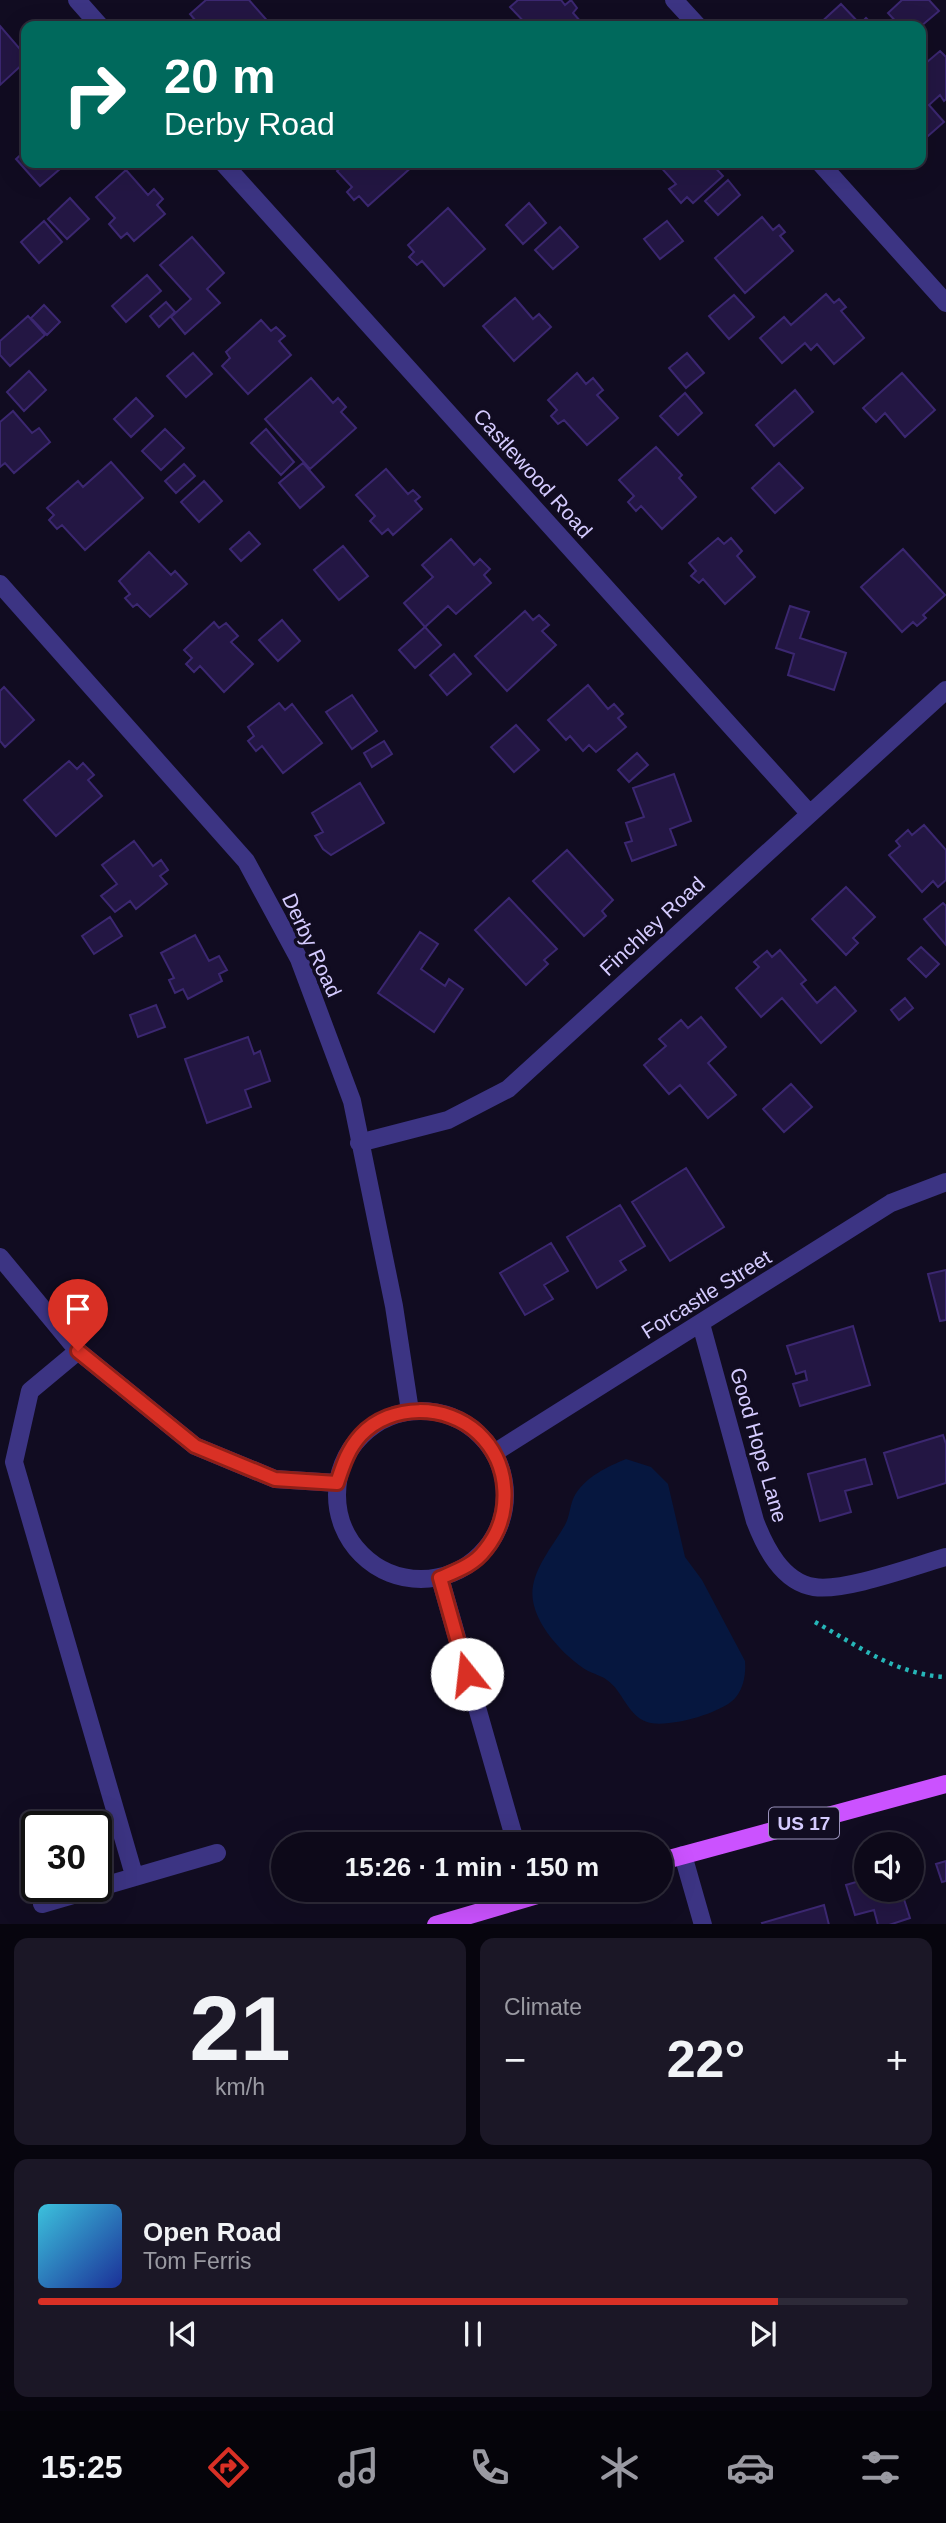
<!DOCTYPE html>
<html lang="en">
<head>
<meta charset="utf-8">
<style>
	:root { --surface:#0d0919; --page:#1b1726; --text:#f1f3f6; --muted:#9a9aa2; --line:#2d2a38; --accent:#d93025 }
	body { margin:0; font-family:Helvetica,sans-serif; background:var(--page); color:var(--text); height:100vh; display:flex; flex-direction:column; font-size:26px; white-space:nowrap }
	* { box-sizing:border-box; margin:0 }
	p { font-size:23px; color:var(--muted) }
	.icon { flex:none; width:38px; height:38px; fill:none; stroke:currentColor; stroke-width:2; stroke-linecap:round; stroke-linejoin:round }
	.map { position:relative; height:1924px; overflow:hidden }
	.sheet { display:flex; flex-direction:column; gap:14px; padding:14px; background:#07050e; flex:1 }
	.sheet>* { flex:none }
	.hud { position:absolute; left:21px; top:21px; width:905px; height:147px; border-radius:14px; box-shadow:0 7px 28px #0002,0 0 0 2px var(--line); background:#00695c; color:#fff; overflow:hidden }
	.buttons { position:absolute; left:854px; top:1832px; display:grid; gap:14px }
	.buttons a { display:grid; place-items:center; width:70px; height:70px; border-radius:50%; background:var(--surface); box-shadow:0 7px 28px #0002,0 0 0 2px var(--line); font-size:35px }
	.speed { position:absolute; left:21px; top:1811px; display:flex; gap:14px; font-size:35px; font-weight:700; text-align:center }
	.speed>* { display:grid; place-content:center; width:91px; height:91px; border-radius:50%; background:var(--surface); box-shadow:0 7px 28px #0002,0 0 0 2px var(--line); line-height:1 }
	.speed .limit { border:4px solid #111; border-radius:10px; background:#fff; color:#111 }
	.pin { position:absolute; display:grid; place-items:center; width:60px; height:60px; color:#fff; margin:-72px -30px; border-radius:50% 50% 50% 0; rotate:-45deg; box-shadow:0 0 7px #0007 }
	.pin .icon { rotate:45deg }
	.me { position:absolute; width:77px; margin:-38px; rotate:344deg; stroke-linejoin:round; filter:drop-shadow(0 0 5px #0008) }
	.turn { display:flex; align-items:center; gap:24px; height:147px; padding:0 28px; font-size:32px }
	.turn .icon { width:91px; height:91px; stroke-width:2.5 }
	.turn b { display:block; font-size:49px; line-height:60px }
	.big { font-size:52px; font-weight:600; line-height:1.1 }
	.sheet .card { flex:1; display:flex; flex-direction:column; justify-content:center; gap:10px; min-width:0; padding:0 24px; border-radius:14px; background:var(--page) }
	.sheet .dial { align-items:center; gap:0 }
	.dial b { font-size:91px; line-height:1 }
	.song { display:flex; align-items:center; gap:21px }
	.cover { width:84px; height:84px; border-radius:10px; background:linear-gradient(135deg,hsl(190 70% 55%),hsl(230 70% 35%)) }
	.played { height:7px; border-radius:4px; background:linear-gradient(90deg,var(--accent) 85%,var(--line) 85%) }
	.keys { display:flex; justify-content:space-around; direction:ltr }
	.heat { display:flex; justify-content:space-between; align-items:center; font-size:38px; direction:ltr }
	.sheet .tiles { flex:1; display:grid; gap:14px; grid-template-columns:1fr 1fr }
	.card:last-child { grid-column:span 2 }
	.trip { position:absolute; left:271px; top:1832px; width:402px; height:70px; border-radius:35px; background:var(--surface); box-shadow:0 7px 28px #0002,0 0 0 2px var(--line); font-weight:600; line-height:70px; text-align:center }
	.dock { display:flex; height:112px; justify-content:space-around; align-items:center; background:#05040a; color:var(--muted) }
	.dock .icon { width:49px; height:49px }
	.dock .active { color:var(--accent) }
	.dock b { font-size:32px; color:var(--text) }
	.map>svg:first-child { display:block }
	.water { fill:#06173f }
	.building { fill:#231643; stroke:#3b2770; stroke-width:2 }
	.lines { fill:none; stroke-linecap:round; stroke-linejoin:round }
	.path { stroke:#26b6b8; stroke-width:4.5; stroke-dasharray:3.5 5; stroke-linecap:butt }
	.street { stroke:#3c3483; stroke-width:18 }
	.primary { stroke:#cb52ff; stroke-width:18 }
	.route-casing { stroke:#8d1f18; stroke-width:18 }
	.route { stroke:#d93025; stroke-width:12 }
	.labels { text-anchor:middle; dominant-baseline:central; stroke-width:7; stroke-linejoin:round; paint-order:stroke }
	.shield { fill:#110c21; stroke:#9a92bc; stroke-width:2 }
	.shield-label { font-size:19px; font-weight:bold; fill:#d5cbff }
	.street-label { font-size:21px; fill:#d5cbff; stroke:#110c21 }
</style>
</head>
<body>
<div class="map">
<svg width="946" height="1925" viewBox="0 0 946 1925">
	<rect width="100%" height="100%" fill="#110c21"/>
	<path class="water" d="M 626,1459 L 651,1467 L 668,1484 L 685,1557 L 702,1580 L 745,1661 C 746,1673 744,1687 736,1697 C 724,1713 666,1729 647,1722 C 627,1715 623,1691 607,1680 C 602,1676 594,1674 588,1671 C 563,1656 527,1618 533,1586 C 537,1564 554,1544 565,1525 C 570,1516 570,1503 575,1495 C 587,1476 607,1467 626,1459 Z"/>
	<path class="building" d="M 206,0 L 249,0 L 272,26 L 200,26 L 190,14 Z
		M 518,0 L 561,0 L 565,5 L 571,0 L 577,8 L 573,13 L 581,22 L 576,26 L 528,26 L 510,7 Z
		M 902,0 L 929,0 L 939,11 L 920,27 L 900,26 L 888,13 Z
		M 841,4 L 860,24 L 866,18 L 874,26 L 817,26 Z
		M 0,26 L 26,56 L 26,61 L 0,85 Z
		M 940,51 L 946,57 L 946,99 L 944,101 L 940,95 L 929,105 L 944,122 L 920,143 L 920,68 Z
		M 26,150 L 26,163 L 67,163 L 40,186 L 16,159 Z
		M 346,163 L 413,163 L 414,165 L 368,206 L 359,196 L 354,200 L 347,192 L 352,187 L 337,171 Z
		M 657,163 L 711,163 L 723,176 L 693,203 L 687,197 L 681,203 L 669,189 L 676,184 Z
		M 126,170 L 148,195 L 154,189 L 163,199 L 157,205 L 165,214 L 134,241 L 127,233 L 121,238 L 109,224 L 115,218 L 96,197 Z
		M 728,180 L 740,195 L 718,215 L 705,201 Z
		M 70,198 L 89,219 L 67,239 L 48,219 Z
		M 529,203 L 546,223 L 523,244 L 506,225 Z
		M 448,208 L 485,249 L 444,286 L 422,261 L 417,265 L 409,257 L 414,252 L 408,245 Z
		M 762,217 L 773,230 L 779,225 L 785,232 L 780,236 L 793,251 L 745,293 L 715,258 Z
		M 44,221 L 62,242 L 39,263 L 21,242 Z
		M 667,221 L 683,241 L 660,259 L 644,239 Z
		M 560,227 L 578,247 L 553,269 L 535,250 Z
		M 192,237 L 224,273 L 207,289 L 220,303 L 185,334 L 171,317 L 191,299 L 160,265 Z
		M 147,275 L 161,291 L 126,322 L 112,306 Z
		M 826,294 L 834,303 L 839,299 L 846,307 L 841,311 L 864,338 L 834,364 L 817,344 L 811,350 L 805,343 L 782,363 L 760,338 L 784,317 L 791,325 Z
		M 734,295 L 754,317 L 729,339 L 709,316 Z
		M 515,298 L 533,319 L 539,314 L 551,327 L 514,361 L 483,326 Z
		M 166,302 L 175,312 L 159,327 L 150,316 Z
		M 44,305 L 60,322 L 47,335 L 31,318 Z
		M 28,316 L 45,335 L 10,366 L 0,355 L 0,341 Z
		M 261,320 L 271,331 L 276,327 L 285,336 L 279,341 L 291,355 L 248,394 L 222,366 L 230,358 L 226,352 Z
		M 193,353 L 212,374 L 186,397 L 167,376 Z
		M 687,353 L 704,373 L 686,388 L 669,368 Z
		M 29,371 L 46,390 L 24,411 L 7,392 Z
		M 577,373 L 586,384 L 593,378 L 603,390 L 597,395 L 618,418 L 587,445 L 564,420 L 558,424 L 551,416 L 557,410 L 548,400 Z
		M 902,373 L 935,410 L 905,437 L 885,413 L 876,422 L 863,408 Z
		M 311,378 L 333,403 L 338,398 L 346,407 L 341,412 L 356,428 L 310,469 L 265,419 Z
		M 795,390 L 813,412 L 774,446 L 756,425 Z
		M 685,393 L 702,413 L 678,435 L 660,416 Z
		M 136,398 L 153,416 L 131,437 L 114,419 Z
		M 13,411 L 32,433 L 39,428 L 50,442 L 14,473 L 5,463 L 0,467 L 0,422 Z
		M 165,429 L 184,448 L 161,470 L 142,451 Z
		M 266,429 L 294,462 L 281,475 L 251,443 Z
		M 656,447 L 682,475 L 679,478 L 696,497 L 662,529 L 641,506 L 636,511 L 628,502 L 634,496 L 619,480 Z
		M 111,462 L 143,498 L 85,550 L 62,525 L 57,529 L 49,520 L 54,515 L 47,508 L 78,481 L 83,487 Z
		M 303,463 L 324,487 L 300,508 L 279,483 Z
		M 779,463 L 803,488 L 775,513 L 752,488 Z
		M 184,464 L 195,476 L 176,493 L 165,481 Z
		M 386,469 L 408,494 L 413,490 L 420,497 L 415,501 L 422,509 L 393,535 L 388,529 L 382,534 L 370,521 L 375,516 L 356,495 Z
		M 204,481 L 222,501 L 199,522 L 181,502 Z
		M 249,532 L 260,544 L 241,561 L 230,549 Z
		M 718,538 L 724,544 L 731,538 L 742,551 L 737,556 L 755,577 L 725,604 L 703,579 L 699,583 L 691,576 L 696,571 L 689,563 Z
		M 451,539 L 474,565 L 480,559 L 490,569 L 484,575 L 491,583 L 456,614 L 448,606 L 425,627 L 404,603 L 433,577 L 422,565 Z
		M 343,546 L 368,576 L 339,600 L 314,570 Z
		M 903,549 L 945,595 L 923,615 L 926,618 L 917,626 L 913,622 L 902,632 L 861,587 Z
		M 149,552 L 171,575 L 175,571 L 187,584 L 150,617 L 137,604 L 133,607 L 125,598 L 130,594 L 119,581 Z
		M 790,606 L 809,612 L 800,638 L 846,653 L 834,690 L 788,675 L 794,654 L 776,648 Z
		M 525,611 L 533,620 L 539,615 L 549,625 L 542,631 L 556,645 L 507,691 L 475,656 Z
		M 282,620 L 300,641 L 278,661 L 259,640 Z
		M 214,622 L 219,628 L 226,623 L 238,636 L 231,642 L 253,664 L 224,692 L 200,666 L 194,672 L 186,664 L 192,658 L 184,650 Z
		M 425,627 L 441,645 L 415,668 L 399,650 Z
		M 454,654 L 471,674 L 447,695 L 430,675 Z
		M 588,685 L 608,709 L 614,704 L 623,714 L 618,718 L 626,727 L 596,752 L 589,745 L 583,751 L 570,736 L 566,740 L 548,720 Z
		M 4,687 L 34,720 L 5,747 L 0,741 L 0,691 Z
		M 352,695 L 377,731 L 352,749 L 326,712 Z
		M 279,703 L 285,710 L 292,704 L 322,743 L 283,773 L 262,746 L 256,751 L 248,741 L 254,736 L 248,727 Z
		M 516,725 L 539,750 L 514,772 L 491,747 Z
		M 384,741 L 392,754 L 372,767 L 364,753 Z
		M 637,753 L 648,765 L 629,782 L 618,770 Z
		M 69,761 L 77,769 L 83,763 L 94,775 L 88,780 L 102,796 L 56,836 L 24,800 Z
		M 674,774 L 691,821 L 670,829 L 676,845 L 632,861 L 625,843 L 632,841 L 626,823 L 644,817 L 633,788 Z
		M 360,783 L 384,823 L 331,855 L 323,849 L 315,836 L 323,832 L 312,813 Z
		M 924,825 L 946,850 L 946,880 L 938,887 L 933,881 L 922,892 L 889,855 L 900,846 L 896,841 L 908,830 L 912,835 Z
		M 134,841 L 153,866 L 161,860 L 168,870 L 160,876 L 167,884 L 136,909 L 130,901 L 115,912 L 101,896 L 117,884 L 102,865 Z
		M 567,850 L 613,900 L 602,911 L 606,916 L 584,936 L 533,881 Z
		M 846,887 L 875,917 L 853,938 L 858,943 L 846,955 L 812,919 Z
		M 509,898 L 557,949 L 544,960 L 548,964 L 526,985 L 475,930 Z
		M 943,903 L 946,906 L 946,945 L 924,919 Z
		M 110,917 L 122,936 L 94,954 L 82,936 Z
		M 420,932 L 438,944 L 421,969 L 445,986 L 449,979 L 463,989 L 434,1032 L 378,993 Z
		M 195,935 L 209,961 L 219,956 L 227,970 L 219,974 L 222,981 L 188,999 L 183,989 L 175,993 L 169,980 L 174,978 L 161,953 Z
		M 921,947 L 939,964 L 926,977 L 908,959 Z
		M 780,950 L 806,980 L 801,984 L 817,1003 L 835,987 L 856,1011 L 821,1043 L 782,998 L 761,1017 L 736,988 L 759,967 L 754,962 L 767,951 L 772,957 Z
		M 905,998 L 913,1008 L 899,1020 L 891,1010 Z
		M 156,1005 L 165,1027 L 138,1037 L 130,1015 Z
		M 701,1017 L 726,1047 L 708,1063 L 736,1095 L 708,1118 L 680,1085 L 669,1094 L 644,1065 L 666,1046 L 659,1039 L 681,1020 L 688,1028 Z
		M 248,1037 L 254,1054 L 260,1051 L 270,1081 L 245,1090 L 251,1107 L 207,1123 L 185,1059 Z
		M 791,1084 L 812,1107 L 784,1132 L 763,1109 Z
		M 686,1168 L 724,1227 L 670,1261 L 632,1202 Z
		M 620,1205 L 645,1246 L 620,1261 L 626,1270 L 597,1288 L 567,1237 Z
		M 551,1243 L 568,1271 L 544,1285 L 553,1299 L 525,1315 L 500,1273 Z
		M 946,1270 L 946,1320 L 940,1321 L 928,1274 Z
		M 853,1326 L 870,1385 L 800,1406 L 793,1384 L 807,1380 L 805,1371 L 796,1374 L 787,1346 Z
		M 943,1435 L 946,1444 L 946,1483 L 898,1498 L 884,1453 Z
		M 865,1459 L 872,1484 L 845,1491 L 851,1512 L 820,1521 L 808,1474 Z
		M 946,1861 L 946,1881 L 942,1882 L 936,1864 Z
		M 866,1879 L 866,1890 L 901,1890 L 910,1918 L 889,1925 L 878,1925 L 874,1910 L 855,1915 L 846,1885 Z
		M 824,1905 L 829,1925 L 763,1925 L 762,1923 Z"/>
	<g class="lines">
		<path class="path" d="M 815,1622 C 857,1645 896,1675 946,1677"/>
		<path class="street" d="M 77,0 L 100,26
			M 674,0 L 698,26
			M 223,163 L 809,813
			M 820,163 L 946,303
			M 0,584 L 246,861 L 299,959 L 352,1101 L 394,1306 L 410,1411
			M 359,1143 L 448,1120 L 508,1089 L 946,690
			M 0,1257 L 78,1351 L 195,1446 L 275,1479 L 337,1483
			M 701,1324 L 755,1521 C 765,1547 782,1582 814,1587 C 845,1592 914,1566 946,1557
			M 78,1351 L 30,1391 L 14,1462 L 134,1875
			M337 1495a84 84 0 1 1 168 0a84 84 0 1 1-168 0Z
			M 494,1453 L 891,1203 L 946,1182
			M 440,1578 L 516,1844
			M 683,1855 L 703,1925
			M 42,1904 L 217,1853"/>
		<path class="primary" d="M 662,1861 L 946,1784
			M 436,1925 L 554,1890"/>
	</g>
	<g class="lines">
		<defs>
			<path id="route" d="M 78,1351 L 195,1446 L 275,1479 L 337,1483 C 343,1465 348,1449 361,1435 C 391,1403 447,1404 478,1433 C 511,1464 513,1516 485,1550 C 474,1565 456,1571 440,1578 L 467,1674"/>
		</defs>
		<use href="#route" class="route-casing"/>
		<use href="#route" class="route"/>
	</g>
	<g class="labels">
		<rect class="shield" x="769" y="1807.5" width="70" height="31" rx="5"/>
		<g class="shield-label">
			<text x="804" y="1823">US 17</text>
		</g>
		<g class="street-label">
			<text transform="translate(533 473) rotate(48)">Castlewood Road</text>
			<text transform="translate(652 926) rotate(-43)">Finchley Road</text>
			<text transform="translate(312 945) rotate(65)">Derby Road</text>
			<text transform="translate(706 1294) rotate(-32)">Forcastle Street</text>
			<text transform="translate(759 1445) rotate(74)">Good Hope Lane</text>
		</g>
	</g>
</svg>
<div class="buttons">
<a><svg class="icon" aria-label="sound" viewBox="0 0 24 24"><path d="M4 9h4l5-4v14l-5-4H4zM17 9q2 3 0 6"/></svg></a>
</div>
<div class="speed"><div class="limit">30</div></div>
<div class="pin" style="left:78px;top:1351px;background:#d93025"><svg class="icon" aria-label="arrive" viewBox="0 0 24 24"><path d="M6 21V4h12l-3 4 3 4H6"/></svg></div>
<svg class="me" style="left:467px;top:1674px" viewBox="-20 -20 40 40"><circle r="19" fill="#fff"/><path d="M0-13L10 11 0 6-10 11z" fill="#d93025"/></svg>
<div class="trip">15:26 · 1 min · 150 m</div>
<div class="hud">
<div class="turn"><svg class="icon" aria-label="right" viewBox="0 0 24 24"><path d="M7 20v-9h11M14 6l5 5-5 5"/></svg><div><b>20 m</b>Derby Road</div></div>
</div>
</div>
<section class="sheet">
<div class="tiles">
<div class="card dial"><b>21</b><p>km/h</p></div>
<div class="card"><p>Climate</p>
<div class="heat"><a>−</a><b class="big">22°</b><a>+</a></div>
</div>
<div class="card">
<div class="song"><i class="cover"></i><div><b>Open Road</b><p>Tom Ferris</p></div></div>
<div class="played"></div>
<div class="keys"><svg class="icon" aria-label="previous" viewBox="0 0 24 24"><path d="M18 5L8 12l10 7zM5 5v14"/></svg><svg class="icon" aria-label="pause" viewBox="0 0 24 24"><path d="M8 5v14M16 5v14"/></svg><svg class="icon" aria-label="next" viewBox="0 0 24 24"><path d="M6 5l10 7-10 7zM19 5v14"/></svg></div>
</div>
</div>
</section>
<nav class="dock">
<b>15:25</b>
<svg class="icon active" aria-label="directions" viewBox="0 0 24 24"><path d="M12 3l9 9-9 9-9-9zM9 14v-3h6M13 9l2 2-2 2"/></svg>
<svg class="icon" aria-label="music" viewBox="0 0 24 24"><path d="M9 18V5l10-2v13"/><circle cx="6" cy="18" r="3"/><circle cx="16" cy="16" r="3"/></svg>
<svg class="icon" aria-label="phone" viewBox="0 0 24 24"><path d="M5 4h4l2 5-3 2q2 4 5 5l2-3 5 2v4C11 20 4 13 5 4z"/></svg>
<svg class="icon" aria-label="climate" viewBox="0 0 24 24"><path d="M12 3v18M4 7l16 10M4 17L20 7"/></svg>
<svg class="icon" aria-label="car" viewBox="0 0 24 24"><path d="M5 17H2v-5l4-1 3-4h7l3 4 3 1v5h-3M9 17h6M6 11h13"/><circle cx="7" cy="17" r="2"/><circle cx="17" cy="17" r="2"/></svg>
<svg class="icon" aria-label="filters" viewBox="0 0 24 24"><path d="M4 7h16M4 17h16"/><circle cx="9" cy="7" r="2"/><circle cx="15" cy="17" r="2"/></svg>
</nav>
</body>
</html>
